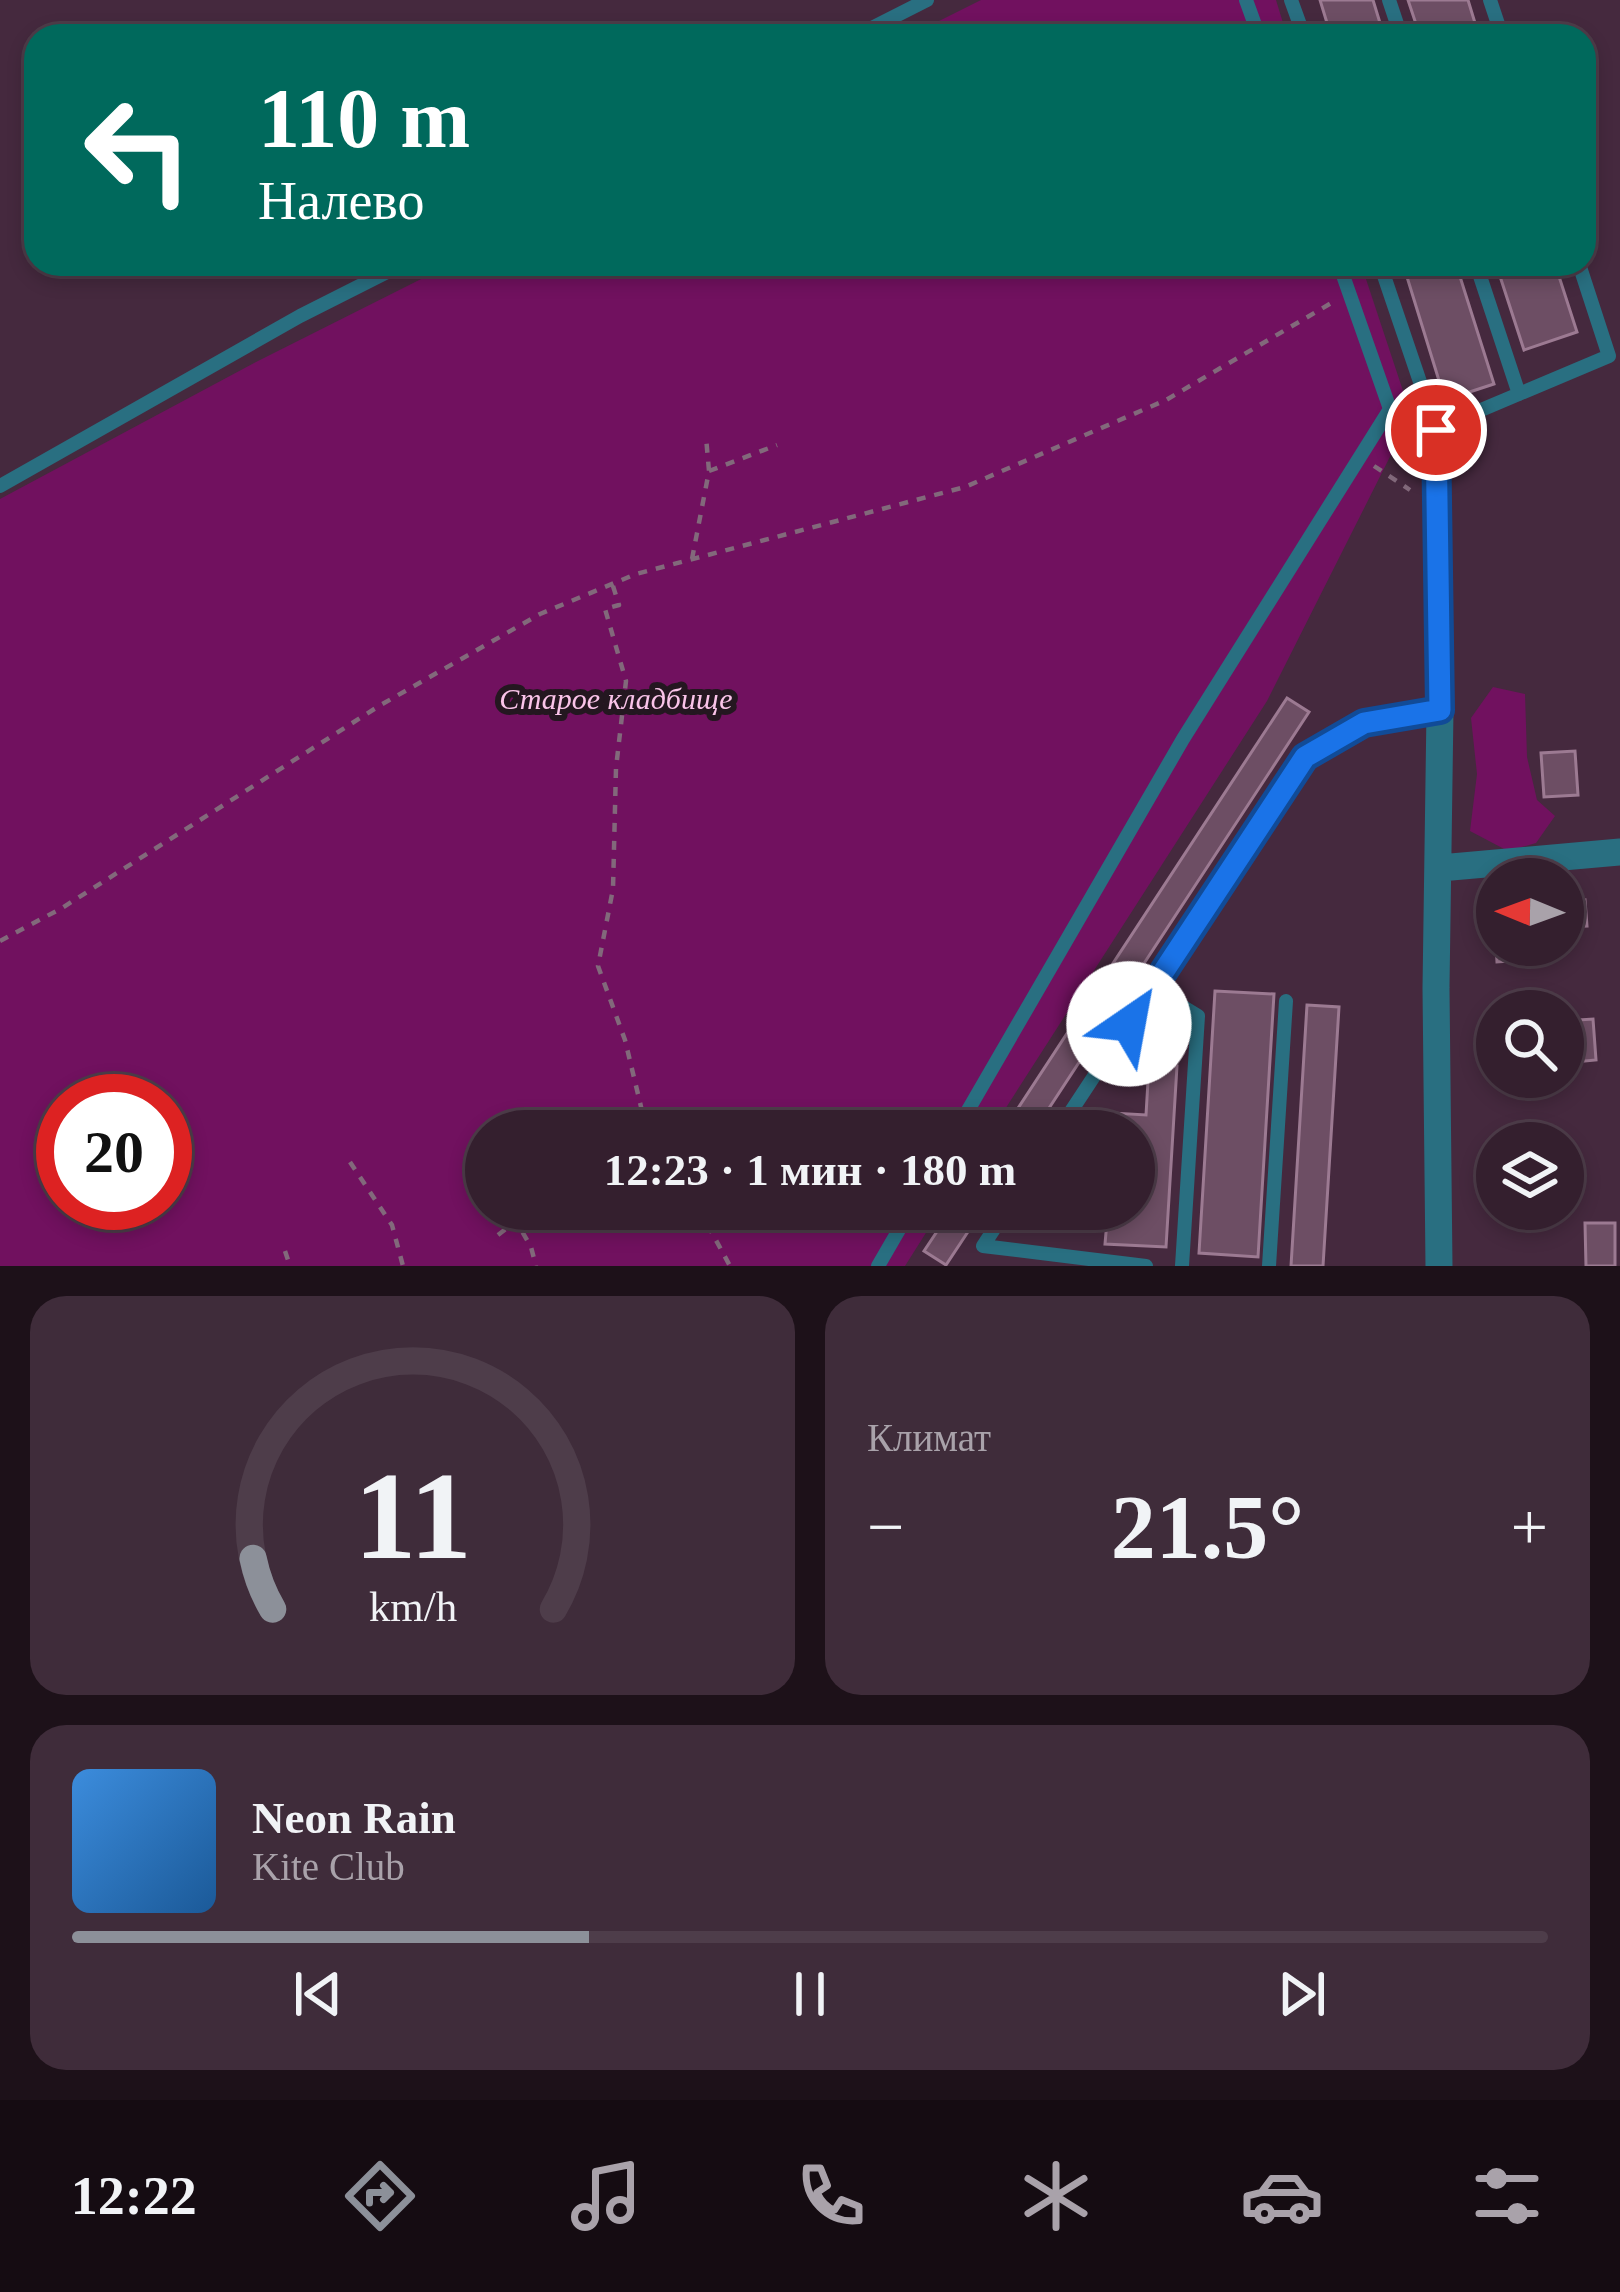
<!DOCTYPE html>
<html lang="ru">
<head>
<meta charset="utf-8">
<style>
	:root { --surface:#341f2e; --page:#3f2c3a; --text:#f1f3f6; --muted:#a9a2aa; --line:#4e3d4a; --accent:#8c9099 }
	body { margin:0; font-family:"Times New Roman",serif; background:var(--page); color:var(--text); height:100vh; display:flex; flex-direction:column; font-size:45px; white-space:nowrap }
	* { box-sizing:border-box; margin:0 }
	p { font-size:39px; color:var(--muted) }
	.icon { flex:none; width:66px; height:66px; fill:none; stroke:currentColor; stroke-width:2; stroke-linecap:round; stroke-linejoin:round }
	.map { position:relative; height:1266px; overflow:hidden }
	.side { display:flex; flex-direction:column; gap:30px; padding:30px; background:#1d1119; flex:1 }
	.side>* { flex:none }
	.banner { position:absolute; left:24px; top:24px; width:1572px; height:252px; border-radius:36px; box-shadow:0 6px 18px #0003,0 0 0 3px var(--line); background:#00695c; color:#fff; overflow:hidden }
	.needle { width:78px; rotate:271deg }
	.tools { position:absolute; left:1476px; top:858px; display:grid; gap:24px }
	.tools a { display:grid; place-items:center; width:108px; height:108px; border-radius:50%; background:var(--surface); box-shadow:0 6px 18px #0003,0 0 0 3px var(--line); font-size:60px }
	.speed { position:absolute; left:36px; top:1074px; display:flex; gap:24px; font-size:60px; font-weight:700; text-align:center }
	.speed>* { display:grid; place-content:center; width:156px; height:156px; border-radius:50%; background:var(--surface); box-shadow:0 6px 18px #0003,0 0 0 3px var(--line); line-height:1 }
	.speed .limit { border:18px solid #d22; background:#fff; color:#111 }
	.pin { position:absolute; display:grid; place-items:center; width:102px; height:102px; color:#fff; margin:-51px; border:6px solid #fff; border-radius:50%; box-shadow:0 3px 12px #0007 }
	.me { position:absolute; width:132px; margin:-66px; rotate:33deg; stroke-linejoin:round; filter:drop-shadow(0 0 9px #0008) }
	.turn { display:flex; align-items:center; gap:42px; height:252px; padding:0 36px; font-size:54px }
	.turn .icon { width:156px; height:156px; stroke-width:2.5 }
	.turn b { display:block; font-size:84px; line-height:102px }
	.big { font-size:90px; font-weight:600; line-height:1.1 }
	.side .widget { flex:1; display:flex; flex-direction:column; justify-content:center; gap:18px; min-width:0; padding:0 42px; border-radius:36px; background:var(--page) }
	.side .dial { align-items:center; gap:0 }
	.dial svg { height:312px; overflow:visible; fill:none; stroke:var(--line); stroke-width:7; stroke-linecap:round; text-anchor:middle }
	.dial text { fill:var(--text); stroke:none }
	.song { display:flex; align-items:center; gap:36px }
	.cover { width:144px; height:144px; border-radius:18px; background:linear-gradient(135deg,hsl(210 70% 55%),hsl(210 70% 35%)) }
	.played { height:12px; border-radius:6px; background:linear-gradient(90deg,var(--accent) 35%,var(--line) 35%) }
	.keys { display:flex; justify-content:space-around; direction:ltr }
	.heat { display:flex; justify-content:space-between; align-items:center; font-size:66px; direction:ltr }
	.side .tiles { flex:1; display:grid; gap:30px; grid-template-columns:1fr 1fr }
	.widget:last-child { grid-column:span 2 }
	.trip { position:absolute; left:465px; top:1110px; width:690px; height:120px; border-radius:60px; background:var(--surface); box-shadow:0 6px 18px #0003,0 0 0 3px var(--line); font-weight:600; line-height:120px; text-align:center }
	.menu { display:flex; height:192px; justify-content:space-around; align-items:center; background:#150c12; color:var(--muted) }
	.menu .icon { width:84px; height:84px }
	.menu .active { color:var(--accent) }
	.menu b { font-size:54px; color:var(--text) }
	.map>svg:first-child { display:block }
	.green { fill:#71115f; fill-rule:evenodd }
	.building { fill:#6d4e64; stroke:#9c7a92; stroke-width:3 }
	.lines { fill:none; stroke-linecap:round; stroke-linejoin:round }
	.path { stroke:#82697b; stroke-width:4.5; stroke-dasharray:9 9; stroke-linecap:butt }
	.service { stroke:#296f81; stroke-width:14 }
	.minor { stroke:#296f81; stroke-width:27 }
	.route-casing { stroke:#114b97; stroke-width:30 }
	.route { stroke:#1a73e8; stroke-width:21 }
	.labels { text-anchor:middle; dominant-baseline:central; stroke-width:12; stroke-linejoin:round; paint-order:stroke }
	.park-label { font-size:30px; font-style:italic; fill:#fac4e9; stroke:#241720 }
</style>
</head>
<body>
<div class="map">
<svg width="1620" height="1266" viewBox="0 0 1620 1266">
	<rect width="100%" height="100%" fill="#45293e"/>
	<path class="green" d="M 981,0 L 1276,0 L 1287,36 L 909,36 Z
		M 451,264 L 1361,264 L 1411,415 L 1267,701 L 991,1131 L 486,1131 L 486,1209 L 941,1209 L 905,1266 L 0,1266 L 0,499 L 256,362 ZM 63,1101 L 165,1101 L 165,1203 L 63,1203 Z
		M 1493,687 L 1525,694 L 1527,757 L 1537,800 L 1555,816 L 1536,843 L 1508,851 L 1470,831 L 1477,774 L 1471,718 Z"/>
	<path class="building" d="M 1320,0 L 1373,0 L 1384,36 L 1331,36 Z
		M 1408,0 L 1468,0 L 1479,36 L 1420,36 Z
		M 1403,264 L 1456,264 L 1494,384 L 1445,400 Z
		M 1496,264 L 1555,264 L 1577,332 L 1524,350 Z
		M 1287,698 L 1309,712 L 1034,1131 L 1003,1131 Z
		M 1575,751 L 1578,795 L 1544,797 L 1541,753 Z
		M 1585,900 L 1587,926 L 1563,927 L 1563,902 Z
		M 1494,910 L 1497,910 L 1497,945 L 1538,945 L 1539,959 L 1497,962 Z
		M 1215,991 L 1274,994 L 1258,1257 L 1199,1253 Z
		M 1307,1005 L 1339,1007 L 1323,1266 L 1291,1266 Z
		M 1593,1019 L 1596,1060 L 1563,1063 L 1563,1021 Z
		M 1149,1064 L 1177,1066 L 1166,1247 L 1105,1244 L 1108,1209 L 1134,1209 L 1134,1131 L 1112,1131 L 1113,1113 L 1146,1115 Z
		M 952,1209 L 983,1209 L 946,1265 L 924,1251 Z
		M 1585,1223 L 1615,1223 L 1615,1266 L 1586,1266 Z"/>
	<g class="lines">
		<path class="path" d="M 1374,466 L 1410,490
			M 709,471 L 777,445
			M 692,559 L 709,471 L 706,437
			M 613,586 L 619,605 L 605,609 L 626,681 L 616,768 L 613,889 L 598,966 L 625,1040 L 643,1115 L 653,1131
			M 0,941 L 62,908 L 379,706 L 540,614 L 636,574 L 965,487 L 1166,400 L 1333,302
			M 350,1162 L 392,1225 L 403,1266
			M 699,1209 L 730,1266
			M 498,1235 L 516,1221 L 531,1247 L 536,1266
			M 285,1251 L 290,1266"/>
		<path class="service" d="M 1246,0 L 1259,36
			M 1291,0 L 1304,36
			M 1389,0 L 1401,36
			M 1490,0 L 1502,36
			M 856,36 L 927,0
			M 1380,264 L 1436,429 L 1609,356 L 1579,264
			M 1476,264 L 1519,394
			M 0,486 L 300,316 L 403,264
			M 1152,988 L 1198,1016 L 1182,1266
			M 956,1131 L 1183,739 L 1390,409 L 1339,264
			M 1058,1131 L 1305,756 L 1364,723 L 1440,710
			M 1007,1209 L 983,1246 L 1146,1266
			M 878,1266 L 911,1209
			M 1269,1266 L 1286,1001"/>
		<path class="minor" d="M 1436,429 L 1440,710 L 1436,988 L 1439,1266
			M 1440,868 L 1620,852"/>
	</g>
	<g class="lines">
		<defs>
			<path id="route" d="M 1129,1024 L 1305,757 L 1364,723 L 1440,710 L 1436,430"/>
		</defs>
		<use href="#route" class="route-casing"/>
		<use href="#route" class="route"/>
	</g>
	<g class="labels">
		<g class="park-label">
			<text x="616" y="698">Старое кладбище</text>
		</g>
	</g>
</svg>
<div class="tools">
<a><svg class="needle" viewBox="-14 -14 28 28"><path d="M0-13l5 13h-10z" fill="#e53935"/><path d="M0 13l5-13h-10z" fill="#a9a2aa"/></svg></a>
<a><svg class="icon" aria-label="search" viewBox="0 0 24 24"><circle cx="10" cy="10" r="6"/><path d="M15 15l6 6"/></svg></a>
<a><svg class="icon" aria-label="layers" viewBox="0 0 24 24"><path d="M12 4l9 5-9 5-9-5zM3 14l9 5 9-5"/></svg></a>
</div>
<div class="speed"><div class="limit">20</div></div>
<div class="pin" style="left:1436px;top:430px;background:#d93025"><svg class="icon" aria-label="arrive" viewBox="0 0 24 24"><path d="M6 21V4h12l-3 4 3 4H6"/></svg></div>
<svg class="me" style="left:1129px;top:1024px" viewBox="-20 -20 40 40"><circle r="19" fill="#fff"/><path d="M0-13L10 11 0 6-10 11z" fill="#1a73e8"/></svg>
<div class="trip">12:23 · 1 мин · 180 m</div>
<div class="banner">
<div class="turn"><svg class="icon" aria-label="left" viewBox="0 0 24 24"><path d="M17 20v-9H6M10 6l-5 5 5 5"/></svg><div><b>110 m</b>Налево</div></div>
</div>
</div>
<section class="side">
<div class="tiles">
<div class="widget dial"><svg viewBox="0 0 100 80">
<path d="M14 69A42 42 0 1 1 86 69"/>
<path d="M14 69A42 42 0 0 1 9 56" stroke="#8c9099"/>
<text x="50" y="56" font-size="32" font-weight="700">11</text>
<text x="50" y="72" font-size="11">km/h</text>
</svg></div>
<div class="widget"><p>Климат</p>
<div class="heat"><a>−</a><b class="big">21.5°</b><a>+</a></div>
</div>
<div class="widget">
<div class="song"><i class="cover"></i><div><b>Neon Rain</b><p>Kite Club</p></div></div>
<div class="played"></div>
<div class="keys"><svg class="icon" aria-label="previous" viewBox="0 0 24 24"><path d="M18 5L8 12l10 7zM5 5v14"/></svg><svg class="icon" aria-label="pause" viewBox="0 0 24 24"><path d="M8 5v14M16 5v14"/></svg><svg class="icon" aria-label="next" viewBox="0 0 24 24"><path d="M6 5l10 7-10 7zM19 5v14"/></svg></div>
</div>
</div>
</section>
<nav class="menu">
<b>12:22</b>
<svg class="icon active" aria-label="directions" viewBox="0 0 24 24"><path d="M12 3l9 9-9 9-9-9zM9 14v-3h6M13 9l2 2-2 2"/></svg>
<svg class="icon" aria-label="music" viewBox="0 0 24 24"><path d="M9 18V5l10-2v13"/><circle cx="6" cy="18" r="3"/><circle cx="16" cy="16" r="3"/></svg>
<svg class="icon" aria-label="phone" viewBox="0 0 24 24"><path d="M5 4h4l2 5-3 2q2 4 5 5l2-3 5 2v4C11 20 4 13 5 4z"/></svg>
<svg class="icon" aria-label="climate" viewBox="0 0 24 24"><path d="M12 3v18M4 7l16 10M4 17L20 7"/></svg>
<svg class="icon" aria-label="car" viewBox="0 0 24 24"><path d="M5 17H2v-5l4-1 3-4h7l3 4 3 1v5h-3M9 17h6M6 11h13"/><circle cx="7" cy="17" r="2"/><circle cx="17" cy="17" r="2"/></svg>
<svg class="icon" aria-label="filters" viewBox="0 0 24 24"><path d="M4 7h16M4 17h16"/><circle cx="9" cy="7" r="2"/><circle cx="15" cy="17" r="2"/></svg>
</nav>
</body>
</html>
